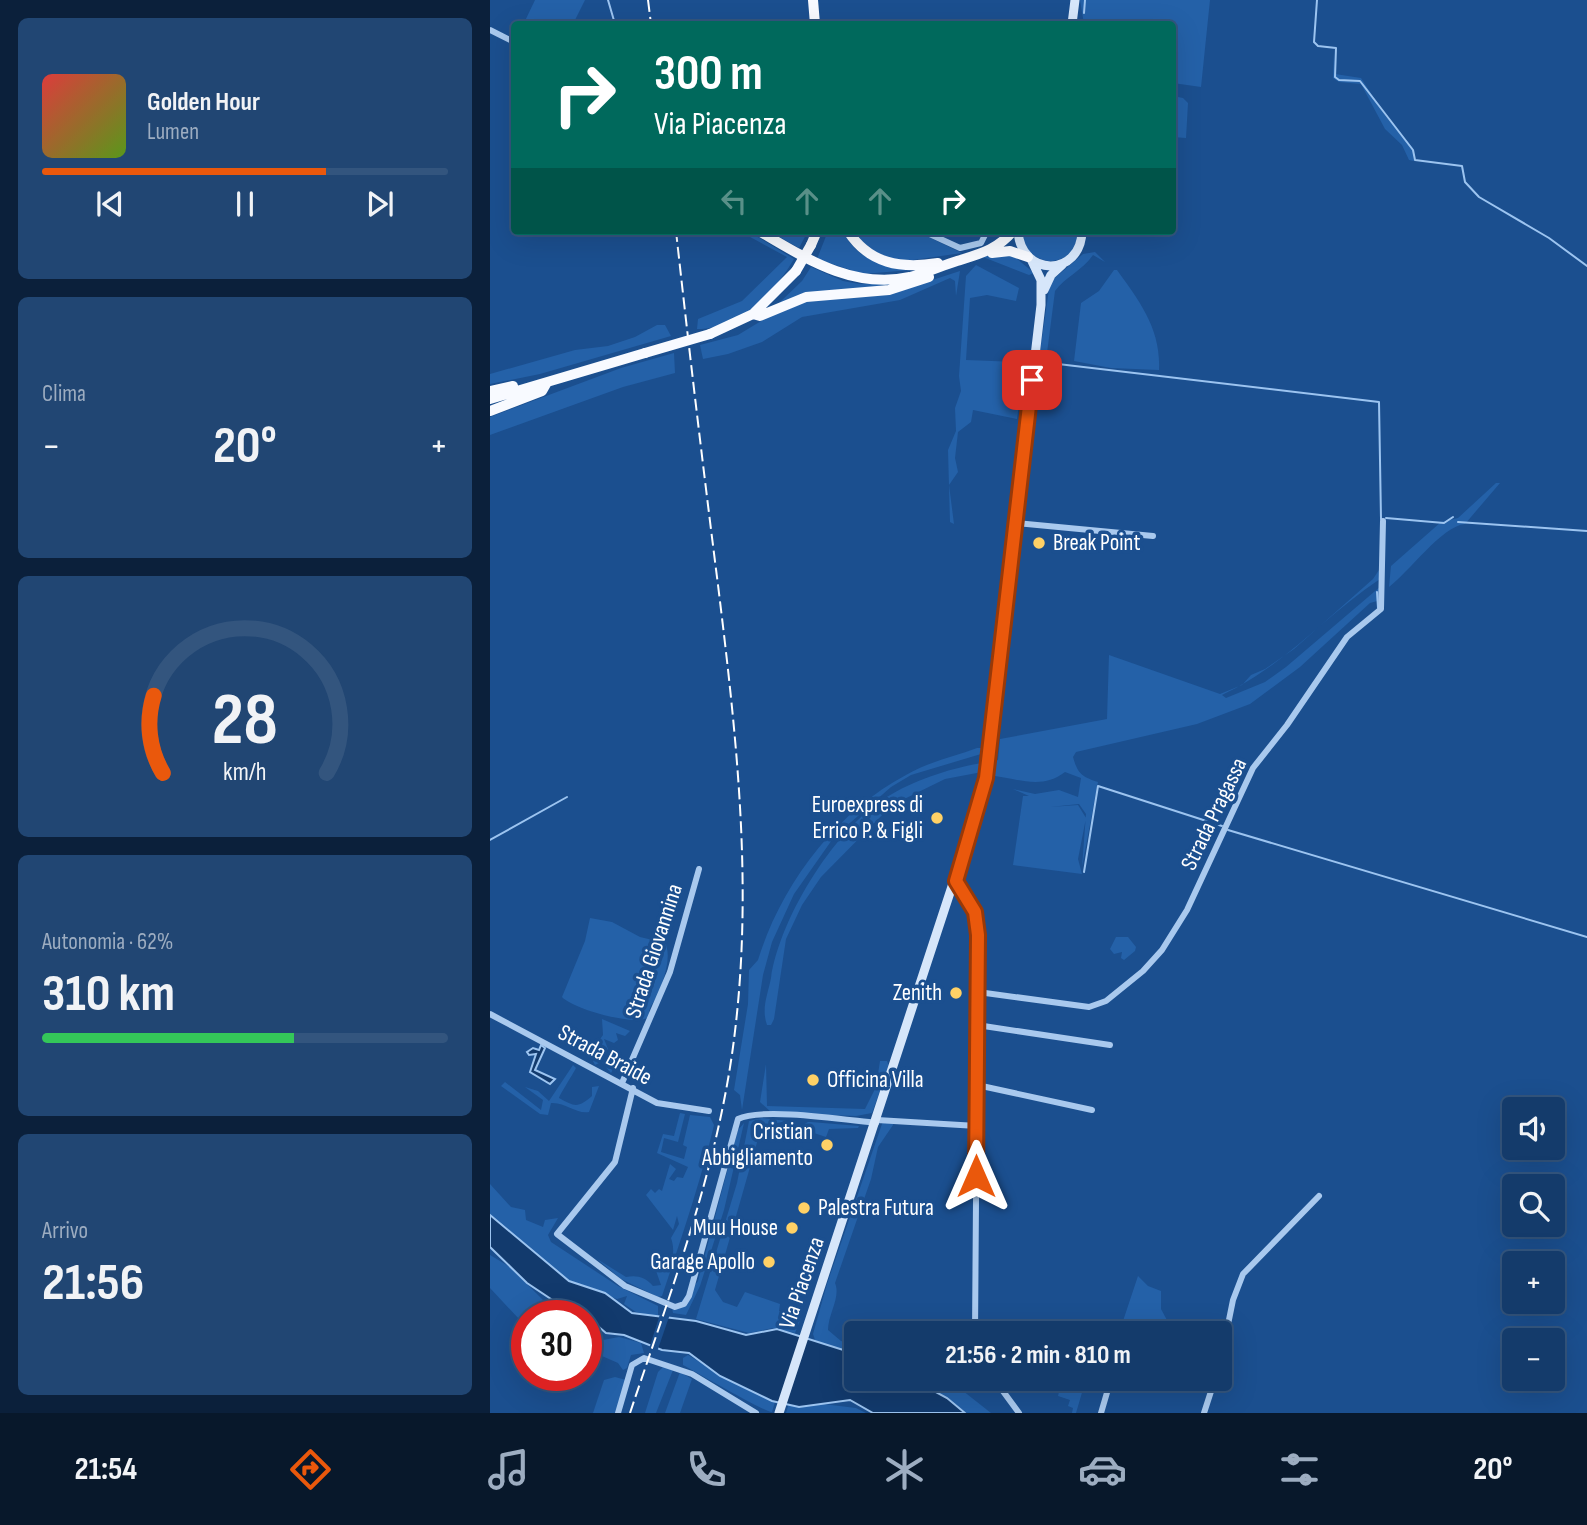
<!DOCTYPE html>
<html lang="it">
<head>
<meta charset="utf-8">
<style>
	:root { --surface:#143b6b; --page:#214673; --text:#f1f3f6; --muted:#9dadc1; --line:#33557e; --accent:#ea580c }
	body { margin:0; font-family:"Sofia Sans Condensed",sans-serif; background:var(--page); color:var(--text); height:100vh; display:flex; flex-direction:column; font-size:26px; white-space:nowrap }
	* { box-sizing:border-box; margin:0 }
	p { font-size:23px; color:var(--muted) }
	.icon { flex:none; width:38px; height:38px; fill:none; stroke:currentColor; stroke-width:2; stroke-linecap:round; stroke-linejoin:round }
	.map { position:relative; flex:1; overflow:hidden }
	.side { display:flex; flex-direction:column; gap:18px; padding:18px; background:#0b203b; width:490px }
	.side>* { flex:none }
	.guide { position:absolute; left:21px; top:21px; width:665px; height:214px; border-radius:7px; box-shadow:0 7px 28px #0002,0 0 0 2px var(--line); background:#00695c; color:#fff; overflow:hidden }
	.controls { position:absolute; left:1012px; top:1097px; display:grid; gap:14px }
	.controls a { display:grid; place-items:center; width:63px; height:63px; border-radius:7px; background:var(--surface); box-shadow:0 7px 28px #0002,0 0 0 2px var(--line); font-size:35px }
	.speed { position:absolute; left:21px; top:1300px; display:flex; gap:14px; font-size:35px; font-weight:700; text-align:center }
	.speed>* { display:grid; place-content:center; width:91px; height:91px; border-radius:50%; background:var(--surface); box-shadow:0 7px 28px #0002,0 0 0 2px var(--line); line-height:1 }
	.speed .limit { border:10px solid #d22; background:#fff; color:#111 }
	.pin { position:absolute; display:grid; place-items:center; width:60px; height:60px; color:#fff; margin:-30px; border-radius:14px; box-shadow:0 4px 10px #0006 }
	.me { position:absolute; width:77px; margin:-38px; rotate:0deg; stroke-linejoin:round; filter:drop-shadow(0 0 5px #0008) }
	.turn { display:flex; align-items:center; gap:24px; height:147px; padding:0 28px; font-size:32px }
	.turn .icon { width:91px; height:91px; stroke-width:2.5 }
	.turn b { display:block; font-size:49px; line-height:60px }
	.lanes { display:flex; align-items:center; height:66px; padding:0 28px; background:#0003; justify-content:center; gap:35px; direction:ltr }
	.lanes .off { opacity:.35 }
	.big { font-size:52px; font-weight:700; line-height:1.1 }
	.side .card { flex:1; display:flex; flex-direction:column; justify-content:center; gap:10px; min-width:0; padding:0 24px; border-radius:10px; background:var(--page) }
	.side .dial { align-items:center; gap:0 }
	.dial svg { height:182px; overflow:visible; fill:none; stroke:var(--line); stroke-width:7; stroke-linecap:round; text-anchor:middle }
	.dial text { fill:var(--text); stroke:none }
	.song { display:flex; align-items:center; gap:21px }
	.cover { width:84px; height:84px; border-radius:10px; background:linear-gradient(135deg,hsl(0 70% 55%),hsl(90 70% 35%)) }
	.played { height:7px; border-radius:4px; background:linear-gradient(90deg,var(--accent) 70%,var(--line) 70%) }
	.keys { display:flex; justify-content:space-around; direction:ltr }
	.heat { display:flex; justify-content:space-between; align-items:center; font-size:38px; direction:ltr }
	.charge { height:10px; border-radius:5px; background:linear-gradient(90deg,#34c759 62%,var(--line) 0) }
	.trip { position:absolute; left:354px; top:1321px; width:388px; height:70px; border-radius:7px; background:var(--surface); box-shadow:0 7px 28px #0002,0 0 0 2px var(--line); font-weight:700; line-height:70px; text-align:center }
	.menu { display:flex; height:112px; justify-content:space-around; align-items:center; background:#08182b; color:var(--muted) }
	.menu .icon { width:49px; height:49px }
	.menu .selected { color:var(--accent) }
	.menu b { font-size:32px; color:var(--text) }
	main { display:flex; flex:1; min-height:0 }
	.map>svg:first-child { display:block }
	.green { fill:#2461a8 }
	.water { fill:#123a6d; stroke:#9cc4f0; stroke-width:2 }
	.pier { fill:#1b4f8f }
	.lines { fill:none; stroke-linecap:round; stroke-linejoin:round }
	.stream { stroke:#9cc4f0; stroke-width:2 }
	.minor { stroke:#a9c9ee; stroke-width:6 }
	.secondary { stroke:#d6e6fa; stroke-width:9 }
	.trunk { stroke:#f8faff; stroke-width:10 }
	.rail { stroke:#fff; stroke-width:2; stroke-dasharray:12 5; stroke-linecap:butt }
	.trunk-bridge { stroke:#f8faff; stroke-width:10 }
	.route-casing { stroke:#983908; stroke-width:18 }
	.route { stroke:#ea580c; stroke-width:12 }
	.poi-dot { fill:#ffd166; stroke:#1b4f8f; stroke-width:2.5 }
	.labels { text-anchor:middle; dominant-baseline:central; stroke-width:7; stroke-linejoin:round; paint-order:stroke }
	.poi-label { font-size:23px; fill:#fff; stroke:#1b4f8f; text-anchor:end }
	.street-label { font-size:23px; fill:#fff; stroke:#1b4f8f }
</style>
</head>
<body>
<main>
<section class="side">
<div class="card">
<div class="song"><i class="cover"></i><div><b>Golden Hour</b><p>Lumen</p></div></div>
<div class="played"></div>
<div class="keys"><svg class="icon" aria-label="previous" viewBox="0 0 24 24"><path d="M18 5L8 12l10 7zM5 5v14"/></svg><svg class="icon" aria-label="pause" viewBox="0 0 24 24"><path d="M8 5v14M16 5v14"/></svg><svg class="icon" aria-label="next" viewBox="0 0 24 24"><path d="M6 5l10 7-10 7zM19 5v14"/></svg></div>
</div>
<div class="card"><p>Clima</p>
<div class="heat"><a>−</a><b class="big">20°</b><a>+</a></div>
</div>
<div class="card dial"><svg viewBox="0 0 100 80">
<path d="M14 69A42 42 0 1 1 86 69"/>
<path d="M14 69A42 42 0 0 1 10 35" stroke="#ea580c"/>
<text x="50" y="56" font-size="32" font-weight="700">28</text>
<text x="50" y="72" font-size="11">km/h</text>
</svg></div>
<div class="card"><p>Autonomia · 62%</p><b class="big">310 km</b><div class="charge"></div></div>
<div class="card"><p>Arrivo</p><b class="big">21:56</b></div>
</section>
<div class="map">
<svg width="1097" height="1413" viewBox="0 0 1097 1413">
	<rect width="100%" height="100%" fill="#1b4f8f"/>
	<path class="green" d="M 45,0 L 95,0 L 83,24 L 34,23 Z
		M 590,0 L 720,0 L 711,87 L 683,83 L 682,24 L 594,24 Z
		M 844,53 L 845,74 L 871,78 L 895,115 L 923,148 L 924,161 L 919,160 L 912,145 L 895,129 L 871,84 L 849,82 L 843,78 Z
		M 683,96 L 693,98 L 698,103 L 696,138 L 683,137 Z
		M 249,231 L 258,231 L 304,259 C 284,293 250,329 207,329 L 208,319 L 252,301 L 297,257 Z
		M 279,231 L 318,231 L 309,248 Z
		M 338,231 L 353,231 C 369,263 391,263 421,270 L 373,274 L 327,259 Z
		M 363,231 L 426,231 L 472,253 L 409,262 L 379,249 Z
		M 531,231 L 589,231 L 583,253 C 563,264 556,264 537,251 Z
		M 605,252 L 615,262 L 603,255 C 593,270 575,277 565,291 L 557,353 L 550,352 L 560,282 L 593,254 Z
		M 511,253 L 526,258 L 544,273 L 539,275 L 493,257 Z
		M 486,265 L 529,288 L 526,301 L 497,295 L 480,298 L 476,360 L 531,362 L 534,367 L 527,419 L 483,410 L 481,422 L 468,432 L 465,458 L 468,472 L 459,485 L 464,524 L 460,522 L 458,450 L 466,431 L 465,408 L 471,391 L 469,376 L 476,276 Z
		M 321,267 L 353,281 L 370,284 L 414,283 L 311,295 L 288,304 L 312,281 Z
		M 624,270 L 627,270 C 650,302 671,329 669,370 L 621,368 L 584,361 L 591,303 L 609,291 Z
		M 470,271 L 466,296 L 465,281 L 460,278 L 410,300 L 312,317 L 272,342 L 238,354 L 213,359 L 210,345 L 248,335 L 289,310 L 309,302 L 396,295 Z
		M 167,325 L 175,325 L 181,336 L 50,374 L 0,384 L 0,374 L 85,350 L 118,346 L 145,337 Z
		M 184,353 L 185,373 L 133,387 L 0,435 L 0,417 L 131,368 Z
		M 1006,483 L 1010,483 L 975,524 C 952,526 919,572 899,587 L 901,566 L 951,522 L 968,518 Z
		M 891,567 L 890,579 C 833,617 796,665 732,695 L 736,698 L 775,682 L 796,667 L 891,586 L 891,600 L 880,603 L 810,667 L 760,704 L 707,724 L 586,752 L 583,757 C 588,775 593,777 608,782 L 592,867 L 596,814 L 589,804 L 560,807 L 588,805 L 596,818 L 588,859 L 592,874 L 523,865 L 533,796 L 539,796 L 523,789 L 545,794 L 569,790 L 588,797 L 591,778 L 575,772 C 553,789 532,780 505,776 L 505,761 L 508,760 L 510,739 L 617,719 L 619,655 L 730,694 L 752,685 L 761,675 L 775,669 L 804,649 L 883,579 Z
		M 487,748 L 492,748 L 491,754 L 421,775 L 401,787 L 344,837 L 304,894 L 282,942 L 273,975 L 252,1110 L 250,1095 L 244,1090 L 258,1004 L 259,970 L 268,960 C 291,885 346,812 416,775 C 438,762 463,757 487,748 Z
		M 493,763 L 492,772 L 455,779 L 402,805 L 331,877 L 312,905 L 296,939 L 284,1019 L 281,1025 L 277,1025 C 271,1008 278,994 281,978 C 290,917 347,824 402,794 C 427,779 465,767 493,763 Z
		M 100,918 L 122,922 L 150,937 L 175,943 C 182,956 174,978 169,992 C 165,1003 158,1005 159,1017 C 146,1027 83,1009 72,997 L 95,941 Z
		M 626,937 L 638,937 L 646,947 L 645,951 L 634,960 L 631,958 L 632,952 L 624,954 L 620,949 Z
		M 112,1019 L 140,1031 L 135,1036 L 126,1033 L 128,1040 L 124,1043 L 114,1039 L 118,1049 L 114,1055 L 125,1066 L 121,1073 L 111,1062 L 105,1065 L 103,1061 L 108,1055 L 106,1049 L 113,1048 L 108,1042 L 113,1035 Z
		M 390,1061 L 397,1061 L 399,1066 L 382,1113 L 366,1116 L 282,1113 L 270,1102 L 276,1064 L 277,1106 L 375,1109 L 386,1087 Z
		M 83,1065 L 86,1068 C 83,1074 69,1096 69,1098 C 85,1107 88,1108 102,1096 L 102,1087 L 109,1086 L 99,1112 C 85,1114 76,1102 61,1103 L 58,1115 L 50,1114 L 11,1086 L 15,1082 L 51,1110 L 53,1100 L 35,1087 L 48,1091 L 59,1101 Z
		M 190,1113 L 195,1114 L 188,1142 L 174,1138 L 171,1152 L 194,1159 L 197,1147 L 193,1145 L 200,1115 L 220,1117 L 224,1125 C 210,1184 191,1239 172,1296 L 168,1297 L 131,1279 L 107,1259 L 136,1277 C 147,1275 155,1277 163,1286 L 171,1285 L 165,1268 L 174,1272 C 184,1264 185,1249 181,1238 L 189,1224 L 187,1216 L 183,1230 L 156,1195 L 161,1189 L 165,1193 L 169,1189 L 172,1191 L 180,1164 L 186,1169 L 179,1179 L 184,1181 L 187,1177 L 193,1178 L 198,1167 L 167,1153 L 173,1134 L 184,1136 Z
		M 272,1118 L 297,1121 L 277,1125 L 274,1136 L 268,1139 L 225,1290 L 233,1302 L 247,1307 L 255,1292 L 290,1304 L 289,1311 L 311,1318 L 305,1333 L 283,1328 L 259,1333 L 206,1319 L 247,1183 L 259,1121 Z
		M 393,1121 L 404,1122 L 403,1125 L 388,1147 L 381,1179 L 345,1283 C 351,1297 338,1314 338,1330 L 351,1341 L 366,1346 L 366,1371 L 325,1340 L 323,1334 L 337,1284 Z
		M 318,1122 L 321,1122 L 369,1126 L 368,1128 L 339,1129 L 336,1137 L 318,1131 L 316,1138 L 304,1134 L 307,1128 Z
		M 254,1123 L 234,1210 L 210,1286 L 196,1315 L 183,1313 L 182,1308 L 185,1309 L 208,1281 L 248,1130 Z
		M 0,1184 L 21,1207 L 35,1210 L 36,1220 L 53,1227 L 55,1220 L 68,1218 L 58,1235 L 61,1242 L 128,1286 L 168,1306 L 168,1317 L 146,1312 L 134,1304 L 137,1296 L 127,1299 L 79,1281 L 0,1215 Z
		M 0,1255 L 20,1267 L 53,1300 L 80,1316 L 37,1316 L 35,1338 L 29,1319 L 0,1288 Z
		M 648,1276 L 658,1286 L 671,1291 L 671,1309 L 684,1333 L 629,1333 Z
		M 96,1320 L 111,1333 L 113,1340 L 129,1337 L 151,1343 L 154,1353 L 141,1355 L 137,1368 L 133,1370 L 128,1363 L 96,1349 Z
		M 198,1355 L 241,1381 L 285,1402 L 282,1412 C 276,1413 206,1372 193,1365 L 193,1358 Z
		M 173,1367 L 183,1370 L 166,1413 L 155,1413 L 168,1372 Z
		M 190,1372 L 202,1379 L 190,1413 L 175,1413 Z
		M 125,1377 L 136,1380 L 126,1413 L 103,1413 L 114,1380 Z
		M 385,1379 L 465,1379 L 468,1387 L 501,1413 L 477,1413 L 453,1395 Z
		M 596,1379 L 586,1413 L 582,1413 L 583,1408 L 578,1406 L 580,1400 L 568,1396 L 571,1383 L 562,1379 Z
		M 300,1400 L 366,1408 L 376,1413 L 296,1413 Z"/>
	<path class="water" d="M 51,1045 L 55,1048 L 45,1070 L 65,1079 L 60,1084 L 40,1072 L 46,1054 L 39,1055 L 37,1052 L 43,1048 L 49,1050 Z
		M 0,1215 L 79,1281 L 115,1293 L 142,1313 L 206,1321 L 256,1335 L 287,1329 L 366,1354 L 366,1379 L 422,1379 L 457,1398 L 475,1413 L 383,1413 L 360,1400 L 309,1407 L 282,1401 L 230,1376 L 199,1353 L 172,1350 L 134,1335 L 116,1333 L 96,1316 L 79,1311 L 37,1283 L 0,1247 Z"/>
	<path class="pier" d="M 170,1314 L 180,1314 L 167,1352 L 159,1349 Z"/>
	<g class="lines">
		<path class="stream" d="M 118,0 L 125,24
			M 827,0 L 824,42 L 828,46 L 846,48 L 845,77 L 849,80 L 870,81 L 923,150 L 925,160 L 972,166 L 975,182 L 989,197 L 1059,238 L 1097,266
			M 594,13 L 595,0
			M 551,362 L 889,402 L 891,519
			M 896,518 L 954,523 L 963,517
			M 968,522 L 1097,531
			M 887,592 L 888,608
			M 738,830 L 1097,937
			M 0,840 L 77,797
			M 594,872 L 608,786 L 732,826"/>
		<path class="minor" d="M 0,30 L 24,42
			M 433,231 L 470,248 L 491,243 L 497,231
			M 526,523 L 663,536
			M 466,881 L 485,912 L 488,935 L 485,1334
			M 488,992 L 599,1007 L 616,1001 L 653,971 L 672,950 L 697,910 L 763,768 L 797,725 L 857,637 L 891,609 L 893,521
			M 0,1014 L 167,1103 L 219,1111
			M 487,1025 L 620,1045
			M 132,1083 L 180,972 L 209,869
			M 487,1085 L 602,1110
			M 143,1088 L 125,1162 L 67,1234 L 135,1286 L 185,1307 L 194,1304 L 199,1296 L 248,1119 C 272,1107 356,1120 386,1123
			M 387,1120 L 487,1126
			M 730,1364 L 743,1300 L 753,1274 L 829,1196
			M 504,1379 L 529,1413
			M 128,1413 L 142,1365 L 154,1358 L 202,1374 L 266,1413
			M 611,1413 L 621,1379
			M 714,1413 L 725,1379"/>
		<path class="secondary" d="M 582,24 L 585,0
			M 528,231 C 531,278 591,277 592,231
			M 554,290 L 561,275 L 572,265
			M 289,1413 L 494,789 L 551,305 L 551,280 L 541,259"/>
		<path class="trunk" d="M 323,0 L 325,24
			M 269,231 C 317,259 362,289 420,277 C 436,273 451,266 467,261 C 489,254 507,250 523,231
			M 358,231 C 379,264 411,269 448,263
			M 321,245 L 327,231
			M 502,253 L 520,251 L 538,257
			M 263,314 L 270,316 L 316,297 L 399,290 L 439,277
			M 220,334 L 263,314 L 306,271
			M 0,391 L 23,386
			M 0,399 L 155,353
			M 0,411 L 52,391 L 56,384"/>
		<path class="rail" d="M 158,0 L 161,24
			M 140,1413 C 180,1293 226,1173 243,1047 C 264,892 247,740 228,585 C 213,467 199,349 186,231"/>
		<path class="trunk-bridge" d="M 306,271 L 321,245
			M 155,353 L 220,334"/>
	</g>
	<g class="lines">
		<defs>
			<path id="route" d="M 486,1176 L 488,935 L 485,912 L 466,881 L 496,778 L 542,380"/>
		</defs>
		<use href="#route" class="route-casing"/>
		<use href="#route" class="route"/>
	</g>
	<g class="poi-dot">
		<circle cx="549" cy="543" r="7"/>
		<circle cx="447" cy="818" r="7"/>
		<circle cx="466" cy="993" r="7"/>
		<circle cx="323" cy="1080" r="7"/>
		<circle cx="337" cy="1145" r="7"/>
		<circle cx="314" cy="1208" r="7"/>
		<circle cx="302" cy="1228" r="7"/>
		<circle cx="279" cy="1262" r="7"/>
	</g>
	<g class="labels">
		<g class="poi-label">
			<text x="563" y="543" text-anchor="start">Break Point</text>
			<text x="433" y="805">Euroexpress di<tspan x="433" dy="26">Errico P. &amp; Figli</tspan></text>
			<text x="452" y="993">Zenith</text>
			<text x="337" y="1080" text-anchor="start">Officina Villa</text>
			<text x="323" y="1132">Cristian<tspan x="323" dy="26">Abbigliamento</tspan></text>
			<text x="328" y="1208" text-anchor="start">Palestra Futura</text>
			<text x="288" y="1228">Muu House</text>
			<text x="265" y="1262">Garage Apollo</text>
		</g>
		<g class="street-label">
			<text transform="translate(724 814) rotate(-64)">Strada Pragassa</text>
			<text transform="translate(164 951) rotate(-72)">Strada Giovannina</text>
			<text transform="translate(115 1055) rotate(28)">Strada Braide</text>
			<text transform="translate(312 1283) rotate(-71)">Via Piacenza</text>
		</g>
	</g>
</svg>
<div class="controls">
<a><svg class="icon" aria-label="sound" viewBox="0 0 24 24"><path d="M4 9h4l5-4v14l-5-4H4zM17 9q2 3 0 6"/></svg></a>
<a><svg class="icon" aria-label="search" viewBox="0 0 24 24"><circle cx="10" cy="10" r="6"/><path d="M15 15l6 6"/></svg></a>
<a>+</a>
<a>−</a>
</div>
<div class="speed"><div class="limit">30</div></div>
<div class="pin" style="left:542px;top:380px;background:#d93025"><svg class="icon" aria-label="arrive" viewBox="0 0 24 24"><path d="M6 21V4h12l-3 4 3 4H6"/></svg></div>
<svg class="me" style="left:486px;top:1176px" viewBox="-20 -20 40 40"><path d="M0-17L14 15 0 8-14 15z" fill="#ea580c" stroke="#fff" stroke-width="4"/></svg>
<div class="trip">21:56 · 2 min · 810 m</div>
<div class="guide">
<div class="turn"><svg class="icon" aria-label="right" viewBox="0 0 24 24"><path d="M7 20v-9h11M14 6l5 5-5 5"/></svg><div><b>300 m</b>Via Piacenza</div></div>
<div class="lanes"><svg class="icon off" aria-label="left" viewBox="0 0 24 24"><path d="M17 20v-9H6M10 6l-5 5 5 5"/></svg><svg class="icon off" aria-label="ahead" viewBox="0 0 24 24"><path d="M12 20V5M6 11l6-6 6 6"/></svg><svg class="icon off" aria-label="ahead" viewBox="0 0 24 24"><path d="M12 20V5M6 11l6-6 6 6"/></svg><svg class="icon" aria-label="right" viewBox="0 0 24 24"><path d="M7 20v-9h11M14 6l5 5-5 5"/></svg></div>
</div>
</div>
</main>
<nav class="menu">
<b>21:54</b>
<svg class="icon selected" aria-label="directions" viewBox="0 0 24 24"><path d="M12 3l9 9-9 9-9-9zM9 14v-3h6M13 9l2 2-2 2"/></svg>
<svg class="icon" aria-label="music" viewBox="0 0 24 24"><path d="M9 18V5l10-2v13"/><circle cx="6" cy="18" r="3"/><circle cx="16" cy="16" r="3"/></svg>
<svg class="icon" aria-label="phone" viewBox="0 0 24 24"><path d="M5 4h4l2 5-3 2q2 4 5 5l2-3 5 2v4C11 20 4 13 5 4z"/></svg>
<svg class="icon" aria-label="climate" viewBox="0 0 24 24"><path d="M12 3v18M4 7l16 10M4 17L20 7"/></svg>
<svg class="icon" aria-label="car" viewBox="0 0 24 24"><path d="M5 17H2v-5l4-1 3-4h7l3 4 3 1v5h-3M9 17h6M6 11h13"/><circle cx="7" cy="17" r="2"/><circle cx="17" cy="17" r="2"/></svg>
<svg class="icon" aria-label="filters" viewBox="0 0 24 24"><path d="M4 7h16M4 17h16"/><circle cx="9" cy="7" r="2"/><circle cx="15" cy="17" r="2"/></svg>
<b>20°</b>
</nav>
</body>
</html>
